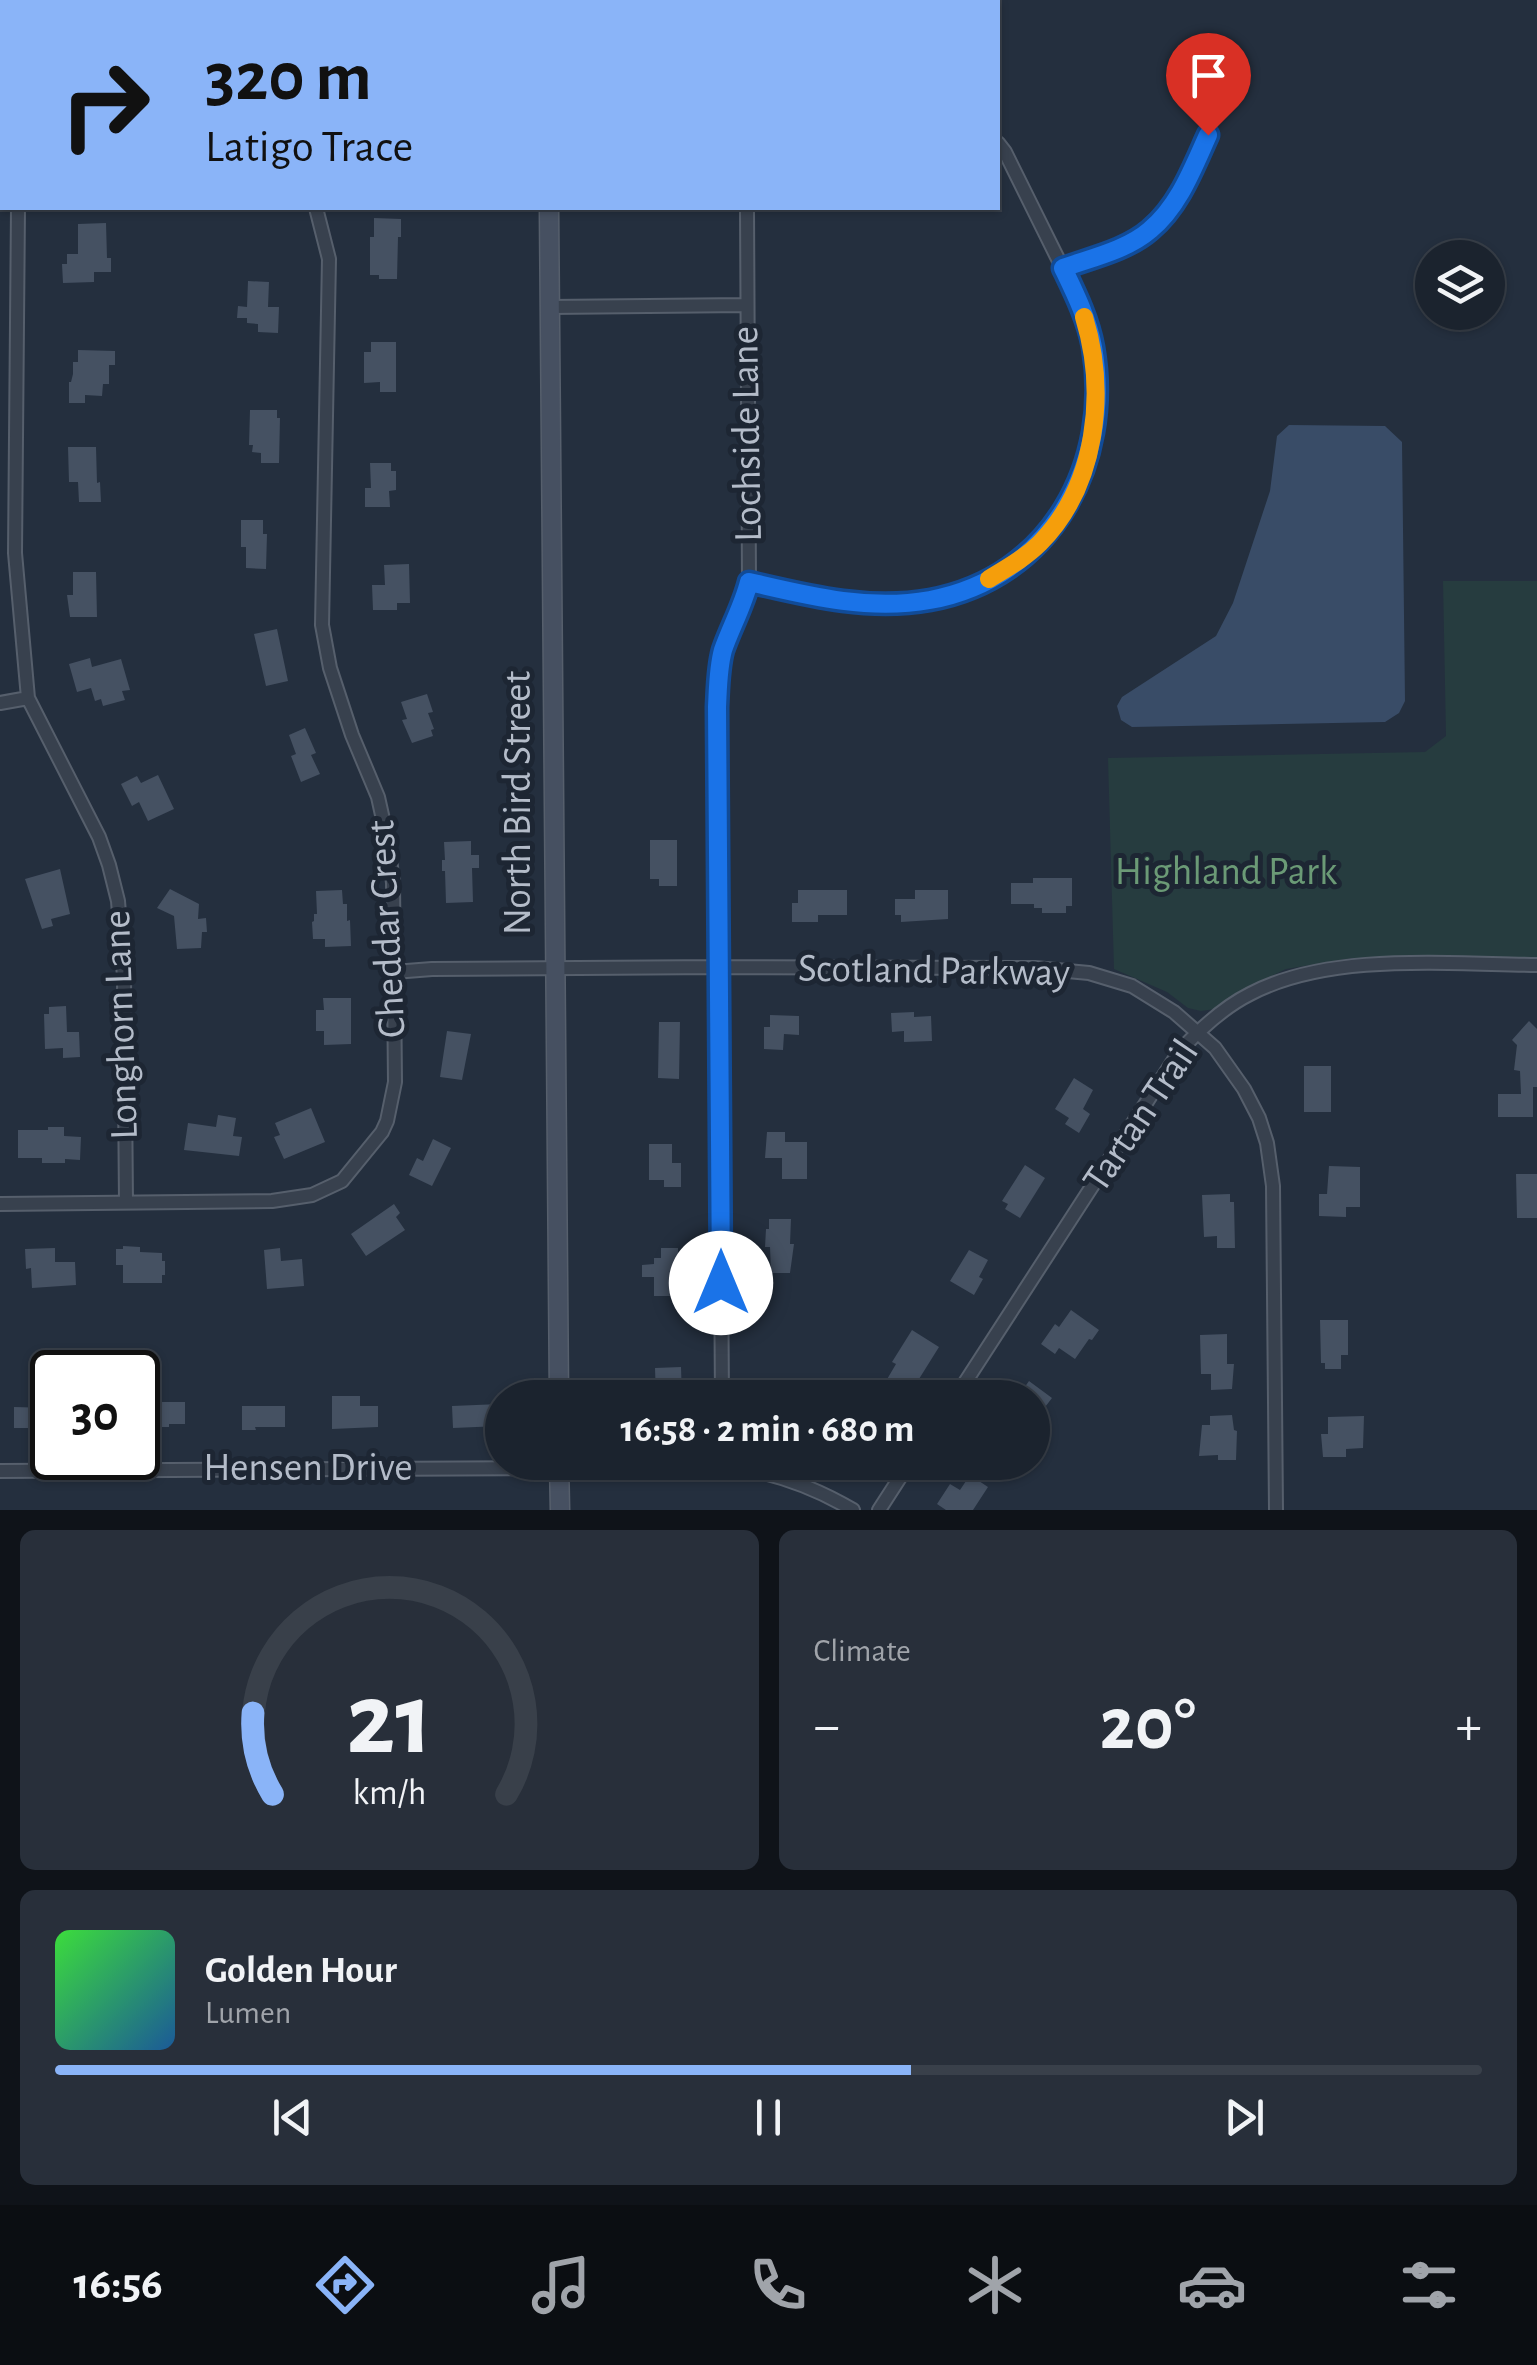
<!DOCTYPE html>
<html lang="en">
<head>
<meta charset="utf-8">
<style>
	:root { --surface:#1b232e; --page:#282f3a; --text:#f1f3f6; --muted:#a0a4aa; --line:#39404a; --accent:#8ab4f8 }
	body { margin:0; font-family:"Alegreya Sans",sans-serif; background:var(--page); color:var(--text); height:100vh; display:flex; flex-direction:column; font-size:38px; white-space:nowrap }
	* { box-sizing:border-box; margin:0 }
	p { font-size:32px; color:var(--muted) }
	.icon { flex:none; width:55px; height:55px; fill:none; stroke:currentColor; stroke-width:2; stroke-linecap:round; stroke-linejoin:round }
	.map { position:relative; height:1510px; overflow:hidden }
	.details { display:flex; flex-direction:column; gap:20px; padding:20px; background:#0f1319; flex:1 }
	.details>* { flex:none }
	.top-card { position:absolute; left:0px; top:0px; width:1000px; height:210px; box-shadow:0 2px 8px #0004,0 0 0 2px var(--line); background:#8ab4f8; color:#111; overflow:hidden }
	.buttons { position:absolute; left:1415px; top:240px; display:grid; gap:20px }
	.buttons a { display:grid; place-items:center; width:90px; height:90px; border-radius:50%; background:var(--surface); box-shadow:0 2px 8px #0004,0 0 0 2px var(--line); font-size:50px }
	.speed { position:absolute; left:30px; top:1350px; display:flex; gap:20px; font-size:50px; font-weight:700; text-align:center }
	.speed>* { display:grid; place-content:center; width:130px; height:130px; border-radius:50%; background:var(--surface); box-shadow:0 2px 8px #0004,0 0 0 2px var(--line); line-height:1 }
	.speed .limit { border:5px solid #111; border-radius:15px; background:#fff; color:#111 }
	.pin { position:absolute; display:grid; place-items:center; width:85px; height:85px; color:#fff; margin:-102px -42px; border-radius:50% 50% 50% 0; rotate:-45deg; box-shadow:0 0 10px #0007 }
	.pin .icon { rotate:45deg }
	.me { position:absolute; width:110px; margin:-55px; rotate:0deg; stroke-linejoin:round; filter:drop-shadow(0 0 8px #0008) }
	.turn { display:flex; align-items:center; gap:35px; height:210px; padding:0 40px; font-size:45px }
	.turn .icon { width:130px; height:130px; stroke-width:2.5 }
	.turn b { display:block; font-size:70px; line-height:85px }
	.big { font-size:75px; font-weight:700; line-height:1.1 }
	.details .tile { flex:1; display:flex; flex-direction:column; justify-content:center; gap:15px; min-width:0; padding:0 35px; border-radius:15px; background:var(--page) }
	.details .dial { align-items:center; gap:0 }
	.dial svg { height:260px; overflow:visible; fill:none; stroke:var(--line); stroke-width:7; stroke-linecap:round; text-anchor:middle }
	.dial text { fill:var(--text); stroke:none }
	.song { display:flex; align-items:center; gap:30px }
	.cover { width:120px; height:120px; border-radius:15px; background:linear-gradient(135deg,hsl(120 70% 55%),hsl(210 70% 35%)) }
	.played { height:10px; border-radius:5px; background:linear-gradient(90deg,var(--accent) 60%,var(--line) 60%) }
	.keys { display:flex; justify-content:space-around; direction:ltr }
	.heat { display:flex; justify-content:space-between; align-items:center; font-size:55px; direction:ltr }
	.details .tiles { flex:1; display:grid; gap:20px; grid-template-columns:1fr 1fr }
	.tile:last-child { grid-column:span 2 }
	.trip { position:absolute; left:485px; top:1380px; width:565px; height:100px; border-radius:50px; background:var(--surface); box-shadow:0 2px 8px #0004,0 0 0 2px var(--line); font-weight:700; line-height:100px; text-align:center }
	.dock { display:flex; height:160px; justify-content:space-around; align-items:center; background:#0b0e12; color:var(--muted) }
	.dock .icon { width:70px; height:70px }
	.dock .selected { color:var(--accent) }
	.dock b { font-size:45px; color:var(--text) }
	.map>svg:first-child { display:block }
	.green { fill:#263c3f }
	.water { fill:#394c67 }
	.building { fill:#455162 }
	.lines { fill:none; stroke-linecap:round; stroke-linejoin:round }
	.street-casing { stroke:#565f6c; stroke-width:16 }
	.secondary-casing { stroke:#565f6c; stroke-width:21 }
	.street { stroke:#38414e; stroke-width:12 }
	.secondary { stroke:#465061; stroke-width:18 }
	.route-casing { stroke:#114b97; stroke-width:25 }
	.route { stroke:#1a73e8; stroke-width:18 }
	.slow { stroke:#f59e0b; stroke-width:18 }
	.labels { text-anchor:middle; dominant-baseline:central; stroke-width:10; stroke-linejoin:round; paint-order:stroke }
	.street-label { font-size:40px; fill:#b4bcc9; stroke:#1d2633 }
	.park-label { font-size:40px; fill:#6b9a76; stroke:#1d2633 }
</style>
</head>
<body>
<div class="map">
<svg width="1537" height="1510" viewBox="0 0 1537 1510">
	<rect width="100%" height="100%" fill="#242f3e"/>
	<path class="green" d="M 1443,581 L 1537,581 L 1537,958 L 1352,958 L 1286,969 L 1240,991 L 1215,1009 L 1201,1011 L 1188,1008 L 1167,992 L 1114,969 L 1108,758 L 1425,752 L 1446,736 Z"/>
	<path class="water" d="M 1289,425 L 1385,426 L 1402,442 L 1405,701 L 1399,713 L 1385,722 L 1132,727 L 1121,720 L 1117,706 L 1122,697 L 1216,636 L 1233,603 L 1270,491 L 1277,436 Z"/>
	<path class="building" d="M 374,218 L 401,219 L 401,237 L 398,237 L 397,279 L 379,279 L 379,275 L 370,275 L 370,237 L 374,237 Z
		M 106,223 L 107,258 L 111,258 L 111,272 L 94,272 L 94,282 L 63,283 L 62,264 L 67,264 L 67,254 L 78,254 L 78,224 Z
		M 248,281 L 269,282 L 268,307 L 279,307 L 278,333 L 258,332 L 258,324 L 247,323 L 247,318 L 237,318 L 238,306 L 247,307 Z
		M 371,342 L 396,342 L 396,392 L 380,392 L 380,382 L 364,383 L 364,352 L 371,352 Z
		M 78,350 L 115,351 L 115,365 L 109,365 L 109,384 L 103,384 L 102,396 L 85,395 L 85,403 L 69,403 L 69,382 L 71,382 L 73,374 L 73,362 L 78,362 Z
		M 250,410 L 277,410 L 277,418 L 280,418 L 279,463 L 261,463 L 261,453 L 252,452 L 253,445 L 249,445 Z
		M 68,447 L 96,447 L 97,483 L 100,482 L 101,502 L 79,502 L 78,482 L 69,482 Z
		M 370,463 L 391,463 L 391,471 L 396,471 L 396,490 L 389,491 L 390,507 L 365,507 L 365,488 L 371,488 Z
		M 241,520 L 263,520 L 263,534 L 267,534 L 266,569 L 246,568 L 246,547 L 241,547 Z
		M 409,564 L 410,603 L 397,603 L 397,610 L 373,610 L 372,585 L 385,585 L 384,565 Z
		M 73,572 L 96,572 L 97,617 L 70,617 L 67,595 L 73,595 Z
		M 277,629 L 288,681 L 266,686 L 254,634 Z
		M 90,658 L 92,667 L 121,659 L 130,690 L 122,691 L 125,700 L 103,706 L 101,699 L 95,701 L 91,688 L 77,692 L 69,664 Z
		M 427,694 L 433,712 L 428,713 L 434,729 L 431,730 L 433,736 L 412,743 L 402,720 L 407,719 L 401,702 Z
		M 305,728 L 316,753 L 311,755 L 320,774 L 301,782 L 291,756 L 296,754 L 289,735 Z
		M 158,775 L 174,809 L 148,821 L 139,802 L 132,806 L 121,784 L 137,776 L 141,783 Z
		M 650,840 L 677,840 L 677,886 L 659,886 L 659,879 L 650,879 Z
		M 471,841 L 471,855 L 479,855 L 479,868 L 472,868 L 473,902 L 446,903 L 445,871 L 442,871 L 442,860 L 445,860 L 444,842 Z
		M 60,869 L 70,914 L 51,919 L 53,926 L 42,929 L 25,879 Z
		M 1033,878 L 1072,878 L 1072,906 L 1066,906 L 1066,913 L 1042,913 L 1042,908 L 1034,908 L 1034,904 L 1011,904 L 1011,883 L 1033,883 Z
		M 170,889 L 199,904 L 198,919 L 206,918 L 207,932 L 202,932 L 201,948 L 177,949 L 174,916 L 157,908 Z
		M 342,890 L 343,904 L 347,904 L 347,921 L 350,920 L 351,946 L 325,947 L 325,939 L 313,939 L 312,922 L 314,921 L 314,914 L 317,914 L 316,891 Z
		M 798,890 L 847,890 L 847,915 L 818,915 L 818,922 L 792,922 L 792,903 L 798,903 Z
		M 915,890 L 948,890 L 948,919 L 901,922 L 901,915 L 895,915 L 895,899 L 915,899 Z
		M 323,998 L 351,998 L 351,1044 L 324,1045 L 324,1031 L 316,1031 L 316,1010 L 324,1010 Z
		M 66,1006 L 67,1032 L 79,1032 L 80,1057 L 63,1058 L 63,1048 L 45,1049 L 44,1014 L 49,1014 L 49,1007 Z
		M 914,1012 L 914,1017 L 931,1016 L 932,1041 L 904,1042 L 904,1031 L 892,1032 L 891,1013 Z
		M 770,1015 L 799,1016 L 799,1035 L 784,1034 L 783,1050 L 764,1049 L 764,1027 L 770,1027 Z
		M 1529,1021 L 1537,1029 L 1537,1087 L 1533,1087 L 1533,1117 L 1498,1117 L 1498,1094 L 1521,1094 L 1520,1071 L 1514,1070 L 1517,1045 L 1512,1040 Z
		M 659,1022 L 680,1022 L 679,1079 L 658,1078 Z
		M 447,1031 L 471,1034 L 462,1080 L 440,1077 Z
		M 1304,1066 L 1331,1066 L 1331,1112 L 1304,1112 Z
		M 1074,1078 L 1093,1090 L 1083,1109 L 1090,1114 L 1079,1133 L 1065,1124 L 1069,1118 L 1055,1109 Z
		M 311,1108 L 325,1142 L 284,1159 L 274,1137 L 280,1135 L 275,1123 Z
		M 218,1115 L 236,1118 L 233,1136 L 242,1137 L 239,1156 L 184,1150 L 188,1123 L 216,1127 Z
		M 48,1127 L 64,1127 L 64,1136 L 81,1137 L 80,1160 L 65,1159 L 65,1163 L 42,1163 L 42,1158 L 18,1158 L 18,1130 L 48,1130 Z
		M 767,1132 L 785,1132 L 785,1142 L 807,1142 L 807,1179 L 782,1179 L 782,1158 L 765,1158 Z
		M 433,1139 L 451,1148 L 432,1186 L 409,1175 L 417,1158 L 423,1161 Z
		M 649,1144 L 672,1144 L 672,1163 L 681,1163 L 681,1187 L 664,1187 L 664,1180 L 649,1180 Z
		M 1025,1165 L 1045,1178 L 1020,1218 L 1005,1209 L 1008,1204 L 1002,1201 Z
		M 1329,1166 L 1360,1167 L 1360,1207 L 1346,1207 L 1346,1217 L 1319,1216 L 1319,1194 L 1327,1194 Z
		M 1516,1174 L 1537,1174 L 1537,1218 L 1517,1218 Z
		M 1230,1194 L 1230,1202 L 1234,1202 L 1235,1248 L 1217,1248 L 1217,1236 L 1204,1237 L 1202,1195 Z
		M 394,1204 L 400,1213 L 396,1217 L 405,1230 L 366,1256 L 351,1234 Z
		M 769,1219 L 791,1219 L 790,1244 L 794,1244 L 790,1273 L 771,1273 L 770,1247 L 765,1247 L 766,1229 L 769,1229 Z
		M 123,1246 L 140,1247 L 140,1252 L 162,1253 L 162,1261 L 165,1261 L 165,1275 L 162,1275 L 162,1283 L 123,1283 L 123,1265 L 116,1265 L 116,1249 L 123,1249 Z
		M 55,1248 L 55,1262 L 75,1262 L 76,1285 L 32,1288 L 31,1268 L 26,1269 L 25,1249 Z
		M 280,1248 L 281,1261 L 302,1259 L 304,1286 L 267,1289 L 264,1250 Z
		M 661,1248 L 678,1248 L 678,1256 L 681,1256 L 681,1296 L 654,1296 L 654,1277 L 642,1277 L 642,1265 L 654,1264 L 654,1258 L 661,1258 Z
		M 969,1250 L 988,1260 L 979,1277 L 983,1279 L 974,1295 L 950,1281 Z
		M 1071,1310 L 1099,1330 L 1092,1340 L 1089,1339 L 1075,1359 L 1059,1348 L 1055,1354 L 1041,1344 L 1055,1324 L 1059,1327 Z
		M 1320,1320 L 1348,1320 L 1348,1355 L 1341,1355 L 1341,1369 L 1325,1369 L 1325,1363 L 1321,1363 Z
		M 912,1330 L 939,1347 L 909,1395 L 886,1381 L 896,1364 L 892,1362 Z
		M 1227,1334 L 1227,1364 L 1234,1364 L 1232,1389 L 1211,1390 L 1211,1374 L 1201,1374 L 1200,1335 Z
		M 681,1367 L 682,1398 L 656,1398 L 655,1368 Z
		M 1029,1381 L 1052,1398 L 1039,1415 L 1047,1422 L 1041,1431 L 1032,1426 L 1032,1398 L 1017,1398 Z
		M 139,1393 L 155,1393 L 155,1402 L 185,1402 L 185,1424 L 169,1424 L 169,1427 L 155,1427 L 155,1429 L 138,1429 Z
		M 332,1396 L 360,1396 L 360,1406 L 378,1406 L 378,1427 L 332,1429 Z
		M 500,1404 L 500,1426 L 453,1428 L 452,1406 Z
		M 242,1406 L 285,1406 L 285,1427 L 255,1427 L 256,1430 L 242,1430 Z
		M 14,1407 L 51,1408 L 52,1435 L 29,1435 L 29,1428 L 14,1428 Z
		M 1232,1415 L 1234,1430 L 1237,1431 L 1236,1460 L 1218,1460 L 1218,1455 L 1199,1456 L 1202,1425 L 1210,1425 L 1210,1416 Z
		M 1364,1416 L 1363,1448 L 1346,1449 L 1346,1457 L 1323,1457 L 1321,1434 L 1328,1434 L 1328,1417 Z
		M 970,1475 L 988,1487 L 973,1510 L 946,1510 L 937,1504 L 950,1484 L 960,1490 Z"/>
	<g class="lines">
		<defs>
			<path id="street" d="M 20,0 L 20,2
				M 18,208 L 15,553 L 28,698 L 99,837 L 109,865 L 118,901 L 124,977 L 126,1202
				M 1063,268 C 1091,258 1127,250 1150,230 C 1179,206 1194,168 1208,135
				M 550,307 L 746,305
				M 749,582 C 810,597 858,609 922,601 C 943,599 961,591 980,583 C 1072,542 1110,442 1093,347 C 1087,314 1071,284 1056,255 C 1039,221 1022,186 1005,152 L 998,143
				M 0,703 L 28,698
				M 394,972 L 432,969 L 720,967 L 1035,968 L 1089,973 L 1132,986 L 1174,1012 L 1215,1048 L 1244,1089 L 1259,1118 L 1267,1143 L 1273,1186 L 1276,1510
				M 0,1204 L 272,1201 L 312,1195 L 342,1181 L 382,1132 L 387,1121 L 395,1082 L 393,883 L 388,842 L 378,797 L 352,735 L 330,668 L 322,625 L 329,259 L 316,208
				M 722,1398 L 717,707 C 718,691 717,674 721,658 C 728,632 742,609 749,582 L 747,208
				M 955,1398 L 1179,1052 C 1199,1030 1222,1008 1250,994 C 1330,952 1448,964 1537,965
				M 0,1471 L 732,1467 C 776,1473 814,1487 853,1510
				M 879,1510 L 910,1462"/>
			<path id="secondary" d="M 547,0 L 547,2
				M 549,208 L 559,1398
				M 559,1462 L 560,1510"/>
		</defs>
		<use href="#street" class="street-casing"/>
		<use href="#secondary" class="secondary-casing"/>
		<use href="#street" class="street"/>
		<use href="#secondary" class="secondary"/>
	</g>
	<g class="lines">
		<defs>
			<path id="route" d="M 721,1283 L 717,707 C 718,688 718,668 723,650 C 731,627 743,606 749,582 C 809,596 868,611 930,600 C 1051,578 1113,463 1093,347 C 1088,319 1075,293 1063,268 C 1091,258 1127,250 1150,230 C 1179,206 1193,168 1208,135"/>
		</defs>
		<use href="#route" class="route-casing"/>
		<use href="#route" class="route"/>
		<path class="slow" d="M 989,579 C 1007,568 1025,558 1040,543 C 1097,485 1107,392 1084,317"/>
	</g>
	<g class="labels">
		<g class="street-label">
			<text transform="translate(747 434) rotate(-91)">Lochside Lane</text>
			<text transform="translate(518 803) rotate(-90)">North Bird Street</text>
			<text transform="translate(387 929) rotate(-93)">Cheddar Crest</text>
			<text transform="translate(934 971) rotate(1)">Scotland Parkway</text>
			<text transform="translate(121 1025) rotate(-92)">Longhorn Lane</text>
			<text transform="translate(1141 1116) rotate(-56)">Tartan Trail</text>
			<text x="308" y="1468">Hensen Drive</text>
		</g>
		<g class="park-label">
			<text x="1226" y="872">Highland Park</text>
		</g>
	</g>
</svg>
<div class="buttons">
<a><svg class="icon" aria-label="layers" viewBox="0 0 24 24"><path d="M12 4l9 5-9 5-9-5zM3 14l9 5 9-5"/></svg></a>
</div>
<div class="speed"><div class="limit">30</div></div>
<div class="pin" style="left:1208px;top:135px;background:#d93025"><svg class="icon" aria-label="arrive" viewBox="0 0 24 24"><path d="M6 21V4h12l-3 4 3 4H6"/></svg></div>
<svg class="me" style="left:721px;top:1283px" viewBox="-20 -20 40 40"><circle r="19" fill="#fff"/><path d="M0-13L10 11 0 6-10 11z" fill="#1a73e8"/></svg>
<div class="trip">16:58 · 2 min · 680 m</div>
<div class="top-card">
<div class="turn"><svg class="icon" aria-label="right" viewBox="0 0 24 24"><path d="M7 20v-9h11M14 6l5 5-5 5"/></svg><div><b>320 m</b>Latigo Trace</div></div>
</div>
</div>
<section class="details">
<div class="tiles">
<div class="tile dial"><svg viewBox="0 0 100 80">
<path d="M14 69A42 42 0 1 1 86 69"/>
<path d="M14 69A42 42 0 0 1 8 44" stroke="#8ab4f8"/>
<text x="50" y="56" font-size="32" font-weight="700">21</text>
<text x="50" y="72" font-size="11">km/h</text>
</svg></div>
<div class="tile"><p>Climate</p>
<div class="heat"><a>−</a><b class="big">20°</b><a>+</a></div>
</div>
<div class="tile">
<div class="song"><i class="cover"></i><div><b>Golden Hour</b><p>Lumen</p></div></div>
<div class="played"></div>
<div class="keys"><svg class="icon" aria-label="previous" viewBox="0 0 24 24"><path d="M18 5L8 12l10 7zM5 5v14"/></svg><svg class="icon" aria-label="pause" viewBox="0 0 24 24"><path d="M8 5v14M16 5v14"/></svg><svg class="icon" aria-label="next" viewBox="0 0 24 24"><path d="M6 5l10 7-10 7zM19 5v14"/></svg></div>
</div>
</div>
</section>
<nav class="dock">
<b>16:56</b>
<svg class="icon selected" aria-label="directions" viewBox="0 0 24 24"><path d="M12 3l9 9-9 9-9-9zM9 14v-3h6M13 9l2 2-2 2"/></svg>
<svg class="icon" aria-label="music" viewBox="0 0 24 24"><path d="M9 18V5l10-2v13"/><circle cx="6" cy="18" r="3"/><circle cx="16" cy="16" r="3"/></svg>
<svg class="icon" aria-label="phone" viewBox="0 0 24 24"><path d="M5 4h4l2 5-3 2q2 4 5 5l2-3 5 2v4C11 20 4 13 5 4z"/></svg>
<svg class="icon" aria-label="climate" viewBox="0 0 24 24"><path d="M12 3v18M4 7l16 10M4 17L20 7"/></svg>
<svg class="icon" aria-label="car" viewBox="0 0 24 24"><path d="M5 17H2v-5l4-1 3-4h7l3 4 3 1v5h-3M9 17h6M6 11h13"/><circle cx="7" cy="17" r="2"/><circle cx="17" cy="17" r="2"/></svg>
<svg class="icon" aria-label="filters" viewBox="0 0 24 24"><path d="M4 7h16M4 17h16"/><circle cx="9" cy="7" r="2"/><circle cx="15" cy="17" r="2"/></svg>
</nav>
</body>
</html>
